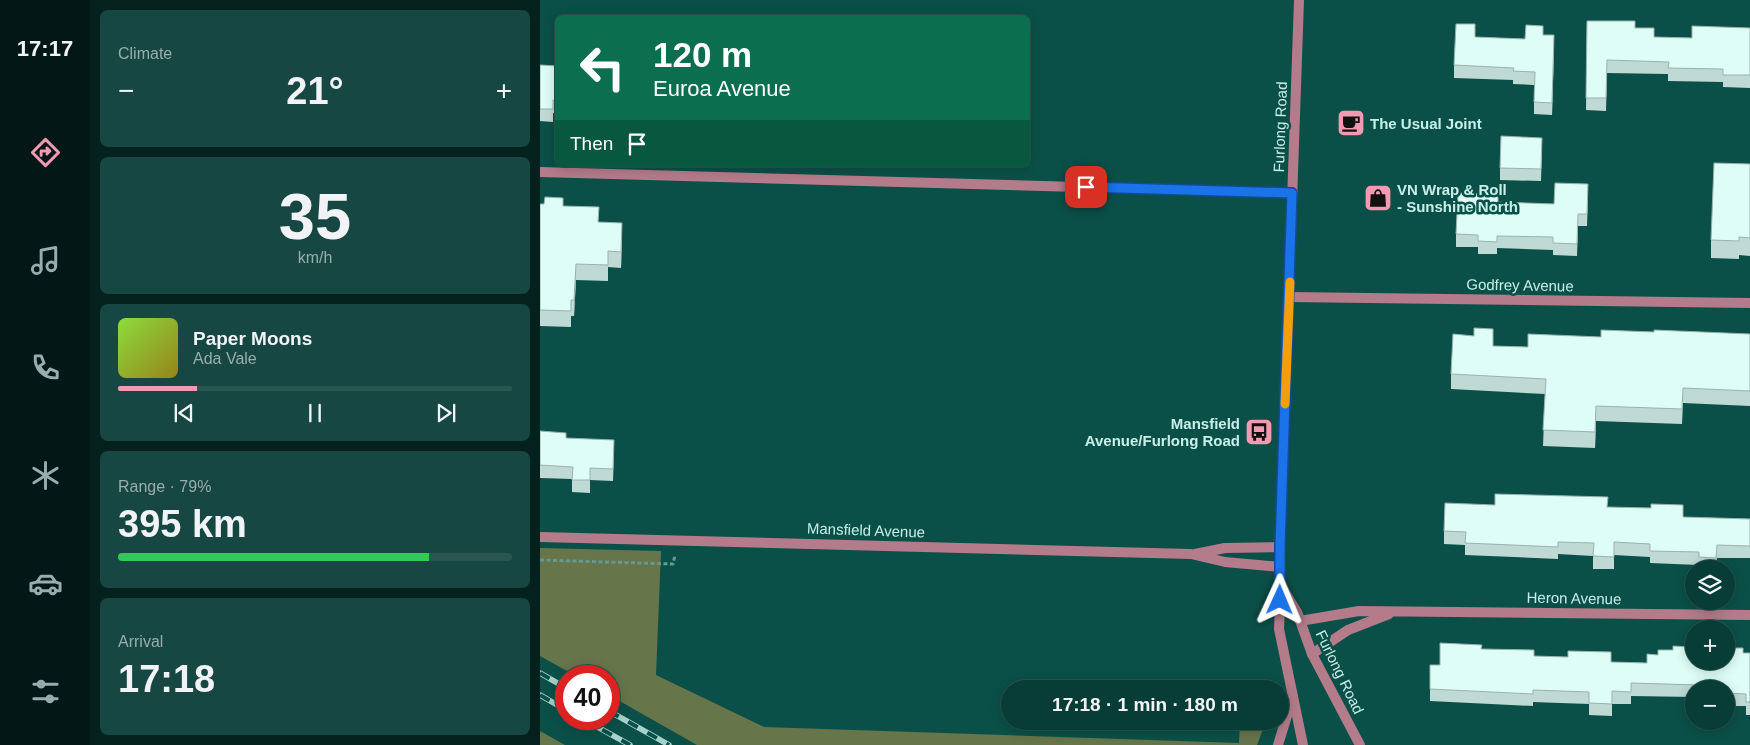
<!DOCTYPE html>
<html lang="en">
<head>
<meta charset="utf-8">
<style>
	:root { --surface:#083c36; --page:#164742; --text:#f1f3f6; --muted:#98adad; --line:#295651; --accent:#f19ab1 }
	body { margin:0; font-family:Helvetica,sans-serif; background:var(--page); color:var(--text); height:100vh; display:flex; flex-direction:column; font-size:19px; white-space:nowrap }
	* { box-sizing:border-box; margin:0 }
	p { font-size:16px; color:var(--muted) }
	.icon { flex:none; width:28px; height:28px; fill:none; stroke:currentColor; stroke-width:2; stroke-linecap:round; stroke-linejoin:round }
	.map { position:relative; flex:1; overflow:hidden }
	.drawer { display:flex; flex-direction:column; gap:10px; padding:10px; background:#04211e; width:450px }
	.drawer>* { flex:none }
	.banner { position:absolute; left:15px; top:15px; width:475px; height:152px; border-radius:8px; box-shadow:0 2px 12px #0003,0 0 0 1px var(--line); background:#0b6e4f; color:#fff; overflow:hidden }
	.tools { position:absolute; left:1145px; top:560px; display:grid; gap:10px }
	.tools a { display:grid; place-items:center; width:50px; height:50px; border-radius:50%; background:var(--surface); box-shadow:0 2px 12px #0003,0 0 0 1px var(--line); font-size:25px }
	.speed { position:absolute; left:15px; top:665px; display:flex; gap:10px; font-size:25px; font-weight:700; text-align:center }
	.speed>* { display:grid; place-content:center; width:65px; height:65px; border-radius:50%; background:var(--surface); box-shadow:0 2px 12px #0003,0 0 0 1px var(--line); line-height:1 }
	.speed .limit { border:8px solid #d22; background:#fff; color:#111 }
	.pin { position:absolute; display:grid; place-items:center; width:42px; height:42px; color:#fff; margin:-21px; border-radius:10px; box-shadow:0 2px 8px #0006 }
	.me { position:absolute; width:55px; margin:-28px; rotate:1deg; stroke-linejoin:round; filter:drop-shadow(0 0 4px #0008) }
	.turn { display:flex; align-items:center; gap:18px; height:105px; padding:0 15px; font-size:22px }
	.turn .icon { width:65px; height:65px; stroke-width:2.5 }
	.turn b { display:block; font-size:35px; line-height:42px }
	.then { display:flex; align-items:center; height:48px; padding:0 15px; background:#0003; gap:10px; font-size:19px }
	.big { font-size:38px; font-weight:700; line-height:1.1 }
	.drawer .card { flex:1; display:flex; flex-direction:column; justify-content:center; gap:8px; min-width:0; padding:0 18px; border-radius:8px; background:var(--page) }
	.drawer .dial { align-items:center; gap:0 }
	.dial b { font-size:65px; line-height:1 }
	.song { display:flex; align-items:center; gap:15px }
	.cover { width:60px; height:60px; border-radius:8px; background:linear-gradient(135deg,hsl(90 70% 55%),hsl(50 70% 35%)) }
	.played { height:5px; border-radius:2px; background:linear-gradient(90deg,var(--accent) 20%,var(--line) 20%) }
	.keys { display:flex; justify-content:space-around; direction:ltr }
	.heat { display:flex; justify-content:space-between; align-items:center; font-size:28px; direction:ltr }
	.charge { height:8px; border-radius:4px; background:linear-gradient(90deg,#34c759 79%,var(--line) 0) }
	.trip { position:absolute; left:461px; top:680px; width:288px; height:50px; border-radius:25px; background:var(--surface); box-shadow:0 2px 12px #0003,0 0 0 1px var(--line); font-weight:700; line-height:50px; text-align:center }
	main { display:flex; flex:1; min-height:0 }
	.menu { display:flex; flex-direction:column; width:90px; justify-content:space-around; align-items:center; background:#031816; color:var(--muted) }
	.menu .icon { width:35px; height:35px }
	.menu .on { color:var(--accent) }
	.menu b { font-size:22px; color:var(--text) }
	.map>svg:first-child { display:block }
	.green { fill:#67754b }
	.lines { fill:none; stroke-linecap:round; stroke-linejoin:round }
	.path { stroke:#649a93; stroke-width:3; stroke-dasharray:4 2.5; stroke-linecap:butt }
	.minor { stroke:#b47b8a; stroke-width:10 }
	.tertiary { stroke:#b47b8a; stroke-width:10 }
	.rail-casing { stroke:#a5d2cb; stroke-width:5.5 }
	.rail { stroke:#0b5048; stroke-width:4; stroke-dasharray:11; stroke-linecap:butt }
	.wall { fill:#bfdad4 }
	.shaded-wall { fill:#9bb1ad }
	.building { fill:#defdf7; stroke:#9bb1ad }
	.route-casing { stroke:#114b97; stroke-width:12 }
	.route { stroke:#1a73e8; stroke-width:9 }
	.slow { stroke:#f59e0b; stroke-width:9 }
	.labels { text-anchor:middle; dominant-baseline:central; stroke-width:5; stroke-linejoin:round; paint-order:stroke }
	.poi-label { font-size:15px; font-weight:bold; fill:#c7eee7; stroke:#0b5048; text-anchor:start }
	.street-label { font-size:15px; fill:#c7eee7; stroke:#0b5048 }
</style>
</head>
<body>
<main>
<nav class="menu">
<b>17:17</b>
<svg class="icon on" aria-label="directions" viewBox="0 0 24 24"><path d="M12 3l9 9-9 9-9-9zM9 14v-3h6M13 9l2 2-2 2"/></svg>
<svg class="icon" aria-label="music" viewBox="0 0 24 24"><path d="M9 18V5l10-2v13"/><circle cx="6" cy="18" r="3"/><circle cx="16" cy="16" r="3"/></svg>
<svg class="icon" aria-label="phone" viewBox="0 0 24 24"><path d="M5 4h4l2 5-3 2q2 4 5 5l2-3 5 2v4C11 20 4 13 5 4z"/></svg>
<svg class="icon" aria-label="climate" viewBox="0 0 24 24"><path d="M12 3v18M4 7l16 10M4 17L20 7"/></svg>
<svg class="icon" aria-label="car" viewBox="0 0 24 24"><path d="M5 17H2v-5l4-1 3-4h7l3 4 3 1v5h-3M9 17h6M6 11h13"/><circle cx="7" cy="17" r="2"/><circle cx="17" cy="17" r="2"/></svg>
<svg class="icon" aria-label="filters" viewBox="0 0 24 24"><path d="M4 7h16M4 17h16"/><circle cx="9" cy="7" r="2"/><circle cx="15" cy="17" r="2"/></svg>
</nav>
<section class="drawer">
<div class="card"><p>Climate</p>
<div class="heat"><a>−</a><b class="big">21°</b><a>+</a></div>
</div>
<div class="card dial"><b>35</b><p>km/h</p></div>
<div class="card">
<div class="song"><i class="cover"></i><div><b>Paper Moons</b><p>Ada Vale</p></div></div>
<div class="played"></div>
<div class="keys"><svg class="icon" aria-label="previous" viewBox="0 0 24 24"><path d="M18 5L8 12l10 7zM5 5v14"/></svg><svg class="icon" aria-label="pause" viewBox="0 0 24 24"><path d="M8 5v14M16 5v14"/></svg><svg class="icon" aria-label="next" viewBox="0 0 24 24"><path d="M6 5l10 7-10 7zM19 5v14"/></svg></div>
</div>
<div class="card"><p>Range · 79%</p><b class="big">395 km</b><div class="charge"></div></div>
<div class="card"><p>Arrival</p><b class="big">17:18</b></div>
</section>
<div class="map">
<svg width="1210" height="745" viewBox="0 0 1210 745">
	<rect width="100%" height="100%" fill="#0b5048"/>
	<path class="green" d="M 0,548 L 121,551 L 116,675 L 224,727 L 699,743 L 700,721 L 725,721 L 725,724 L 717,745 L 157,745 L 69,695 L 69,676 L 36,676 L 0,656 Z
		M 701,681 L 726,682 L 726,689 L 701,689 Z
		M 0,731 L 25,745 L 0,745 Z"/>
	<g class="lines">
		<path class="path" d="M 0,560 L 133,564 L 135,555"/>
		<path class="minor" d="M 0,172 L 753,193
			M 749,297 L 1210,303
			M 0,537 L 651,554 L 685,562 L 740,567
			M 655,554 L 685,548 L 740,547
			M 760,621 L 819,611 L 1210,615
			M 772,654 L 808,630 L 849,614"/>
		<path class="tertiary" d="M 759,0 L 740,547 L 741,585 L 739,629 L 763,745
			M 741,586 L 757,612 L 772,654 L 820,745
			M 738,745 L 753,696"/>
		<defs>
			<path id="rail" d="M 0,673 L 26,688
				M 0,695 L 26,710
				M 69,711 L 129,745
				M 43,719 L 90,745"/>
		</defs>
		<use href="#rail" class="rail-casing"/>
		<use href="#rail" class="rail"/>
	</g>
	<path class="wall" d="M 1047,21 L 1095,28 L 1114,37 L 1152,38 L 1210,28 L 1210,88 L 1183,87 L 1183,82 L 1128,81 L 1128,74 L 1067,73 L 1066,111 L 1046,110 Z
		M 1003,35 L 1014,47 L 1012,115 L 994,114 L 994,85 L 973,84 L 973,80 L 914,78 L 914,65 L 935,37 L 985,39 Z
		M 0,65 L 18,66 L 18,113 L 13,113 L 13,122 L 0,121 Z
		M 1002,150 L 1001,181 L 960,180 L 960,168 Z
		M 1210,164 L 1210,256 L 1199,255 L 1199,259 L 1171,258 L 1171,240 Z
		M 1048,197 L 1047,226 L 1038,226 L 1037,256 L 1013,255 L 1013,250 L 957,248 L 957,254 L 938,254 L 938,247 L 916,247 L 916,234 L 958,202 L 1014,204 Z
		M 0,204 L 23,206 L 59,222 L 82,239 L 81,268 L 68,267 L 68,281 L 36,280 L 34,316 L 31,316 L 31,327 L 0,326 Z
		M 1210,334 L 1210,406 L 1143,403 L 1142,424 L 1056,421 L 1055,448 L 1003,446 L 1005,394 L 911,389 L 911,374 L 953,346 L 988,347 L 1061,337 Z
		M 0,431 L 26,438 L 74,452 L 73,481 L 50,480 L 50,493 L 32,492 L 32,479 L 0,478 Z
		M 955,505 L 1068,507 L 1143,517 L 1210,519 L 1210,558 L 1177,558 L 1176,569 L 1159,569 L 1159,565 L 1110,563 L 1110,557 L 1074,555 L 1074,569 L 1053,569 L 1053,556 L 1018,554 L 1018,559 L 925,555 L 925,545 L 904,544 L 904,531 Z
		M 942,649 L 994,656 L 1071,662 L 1107,663 L 1151,656 L 1186,661 L 1203,653 L 1210,653 L 1210,715 L 1206,715 L 1206,706 L 1186,706 L 1186,689 L 1154,689 L 1154,697 L 1091,696 L 1091,704 L 1072,704 L 1072,716 L 1049,715 L 1049,704 L 993,702 L 993,706 L 890,701 L 890,689 L 900,665 Z"/>
	<path class="shaded-wall" d="M 1014,35 L 1014,47 L 1012,115 L 1012,103 Z
		M 82,223 L 82,239 L 81,268 L 81,252 Z
		M 36,264 L 36,280 L 34,316 L 34,300 Z
		M 1056,406 L 1056,421 L 1055,448 L 1055,432 Z"/>
	<path class="building" d="M 1047,21 L 1095,21 L 1095,28 L 1114,28 L 1114,37 L 1152,38 L 1152,26 L 1210,28 L 1210,75 L 1183,75 L 1183,69 L 1128,68 L 1129,62 L 1067,60 L 1066,98 L 1046,98 Z
		M 916,24 L 935,24 L 935,37 L 985,39 L 986,25 L 1003,26 L 1003,35 L 1014,35 L 1012,103 L 994,102 L 995,72 L 973,71 L 974,68 L 914,65 Z
		M 0,65 L 18,66 L 18,100 L 13,100 L 13,109 L 0,109 Z
		M 961,136 L 1002,138 L 1001,169 L 960,168 Z
		M 1174,163 L 1210,164 L 1210,238 L 1199,237 L 1199,241 L 1171,240 Z
		M 1015,183 L 1048,184 L 1047,214 L 1038,214 L 1037,244 L 1013,243 L 1013,237 L 957,236 L 957,242 L 938,241 L 938,235 L 916,234 L 918,193 L 958,194 L 958,202 L 1014,204 Z
		M 5,197 L 23,198 L 23,206 L 59,207 L 58,222 L 82,223 L 81,252 L 68,251 L 68,265 L 36,264 L 34,300 L 31,300 L 31,311 L 0,310 L 0,204 L 4,204 Z
		M 934,328 L 953,329 L 953,346 L 988,347 L 988,334 L 1061,337 L 1061,330 L 1114,332 L 1114,330 L 1210,334 L 1210,391 L 1143,388 L 1142,409 L 1056,406 L 1055,432 L 1003,430 L 1006,379 L 911,374 L 913,334 L 934,336 Z
		M 0,431 L 26,433 L 26,438 L 74,440 L 73,469 L 50,468 L 50,480 L 32,480 L 33,467 L 0,465 Z
		M 955,494 L 1068,497 L 1067,507 L 1111,508 L 1111,504 L 1143,505 L 1143,517 L 1210,519 L 1210,546 L 1177,545 L 1176,558 L 1159,557 L 1159,552 L 1110,551 L 1110,544 L 1074,542 L 1074,557 L 1053,556 L 1054,543 L 1018,542 L 1018,547 L 925,543 L 926,532 L 904,531 L 905,503 L 955,505 Z
		M 900,643 L 942,645 L 941,649 L 994,650 L 994,656 L 1028,657 L 1028,651 L 1071,652 L 1071,662 L 1107,663 L 1107,654 L 1118,655 L 1118,650 L 1133,650 L 1133,646 L 1151,647 L 1151,656 L 1154,656 L 1154,661 L 1186,661 L 1186,648 L 1203,648 L 1203,653 L 1210,653 L 1210,702 L 1206,702 L 1206,694 L 1186,693 L 1186,689 L 1158,689 L 1159,685 L 1091,683 L 1091,692 L 1072,691 L 1072,704 L 1049,703 L 1049,692 L 993,690 L 993,694 L 890,689 L 890,665 L 900,665 Z"/>
	<g class="lines">
		<defs>
			<path id="route" d="M 546,187 L 752,193 L 740,547 L 740,600"/>
		</defs>
		<use href="#route" class="route-casing"/>
		<use href="#route" class="route"/>
		<path class="slow" d="M 745,404 L 750,282"/>
	</g>
	<defs>
		<symbol id="cafe-square" viewBox="-11 -11 22 22"><rect x="-9" y="-9" width="18" height="18" rx="4" fill="#f19ab1" stroke="#0b5048"/><path d="M-5.5-4.5H6V0H3Q3 3.5 0 3.5H-2.5Q-5.5 3.5-5.5 0ZM3-3.2v2h1.7v-2ZM-6 4.5H4V6H-6Z" fill="#111"/></symbol>
		<symbol id="shop-square" viewBox="-11 -11 22 22"><rect x="-9" y="-9" width="18" height="18" rx="4" fill="#f19ab1" stroke="#0b5048"/><path d="M-5-2.5h2.3a2.7 3.5 0 0 1 5.4 0H5L5.5 6h-11ZM-1.5-2.5h3a1.5 2.3 0 0 0-3 0Z" fill="#111"/></symbol>
		<symbol id="bus-square" viewBox="-11 -11 22 22"><rect x="-9" y="-9" width="18" height="18" rx="4" fill="#f19ab1" stroke="#0b5048"/><path d="M-5-6H5V4H4V6H2V4H-2V6H-4V4H-5ZM-3.5-4V0h7V-4ZM-3.5 1.2v1.5H-2V1.2ZM2 1.2v1.5H3.5V1.2Z" fill="#111"/></symbol>
	</defs>
	<g fill-rule="evenodd">
		<use href="#cafe-square" x="795" y="107" width="32" height="32"/>
		<use href="#shop-square" x="822" y="182" width="32" height="32"/>
		<use href="#bus-square" x="703" y="416" width="32" height="32"/>
	</g>
	<g class="labels">
		<g class="poi-label">
			<text x="830" y="123">The Usual Joint</text>
			<text x="857" y="189">VN Wrap &amp; Roll<tspan x="857" dy="17">- Sunshine North</tspan></text>
			<text x="700" y="423" text-anchor="end">Mansfield<tspan x="700" dy="17">Avenue/Furlong Road</tspan></text>
		</g>
		<g class="street-label">
			<text transform="translate(740 127) rotate(-88)">Furlong Road</text>
			<text transform="translate(980 285) rotate(1)">Godfrey Avenue</text>
			<text transform="translate(326 530) rotate(2)">Mansfield Avenue</text>
			<text transform="translate(1034 598) rotate(1)">Heron Avenue</text>
			<text transform="translate(800 672) rotate(64)">Furlong Road</text>
		</g>
	</g>
</svg>
<div class="tools">
<a><svg class="icon" aria-label="layers" viewBox="0 0 24 24"><path d="M12 4l9 5-9 5-9-5zM3 14l9 5 9-5"/></svg></a>
<a>+</a>
<a>−</a>
</div>
<div class="speed"><div class="limit">40</div></div>
<div class="pin" style="left:546px;top:187px;background:#d93025"><svg class="icon" aria-label="arrive" viewBox="0 0 24 24"><path d="M6 21V4h12l-3 4 3 4H6"/></svg></div>
<svg class="me" style="left:740px;top:600px" viewBox="-20 -20 40 40"><path d="M0-17L14 15 0 8-14 15z" fill="#1a73e8" stroke="#fff" stroke-width="4"/></svg>
<div class="trip">17:18 · 1 min · 180 m</div>
<div class="banner">
<div class="turn"><svg class="icon" aria-label="left" viewBox="0 0 24 24"><path d="M17 20v-9H6M10 6l-5 5 5 5"/></svg><div><b>120 m</b>Euroa Avenue</div></div>
<div class="then">Then<svg class="icon" aria-label="arrive" viewBox="0 0 24 24"><path d="M6 21V4h12l-3 4 3 4H6"/></svg></div>
</div>
</div>
</main>
</body>
</html>
